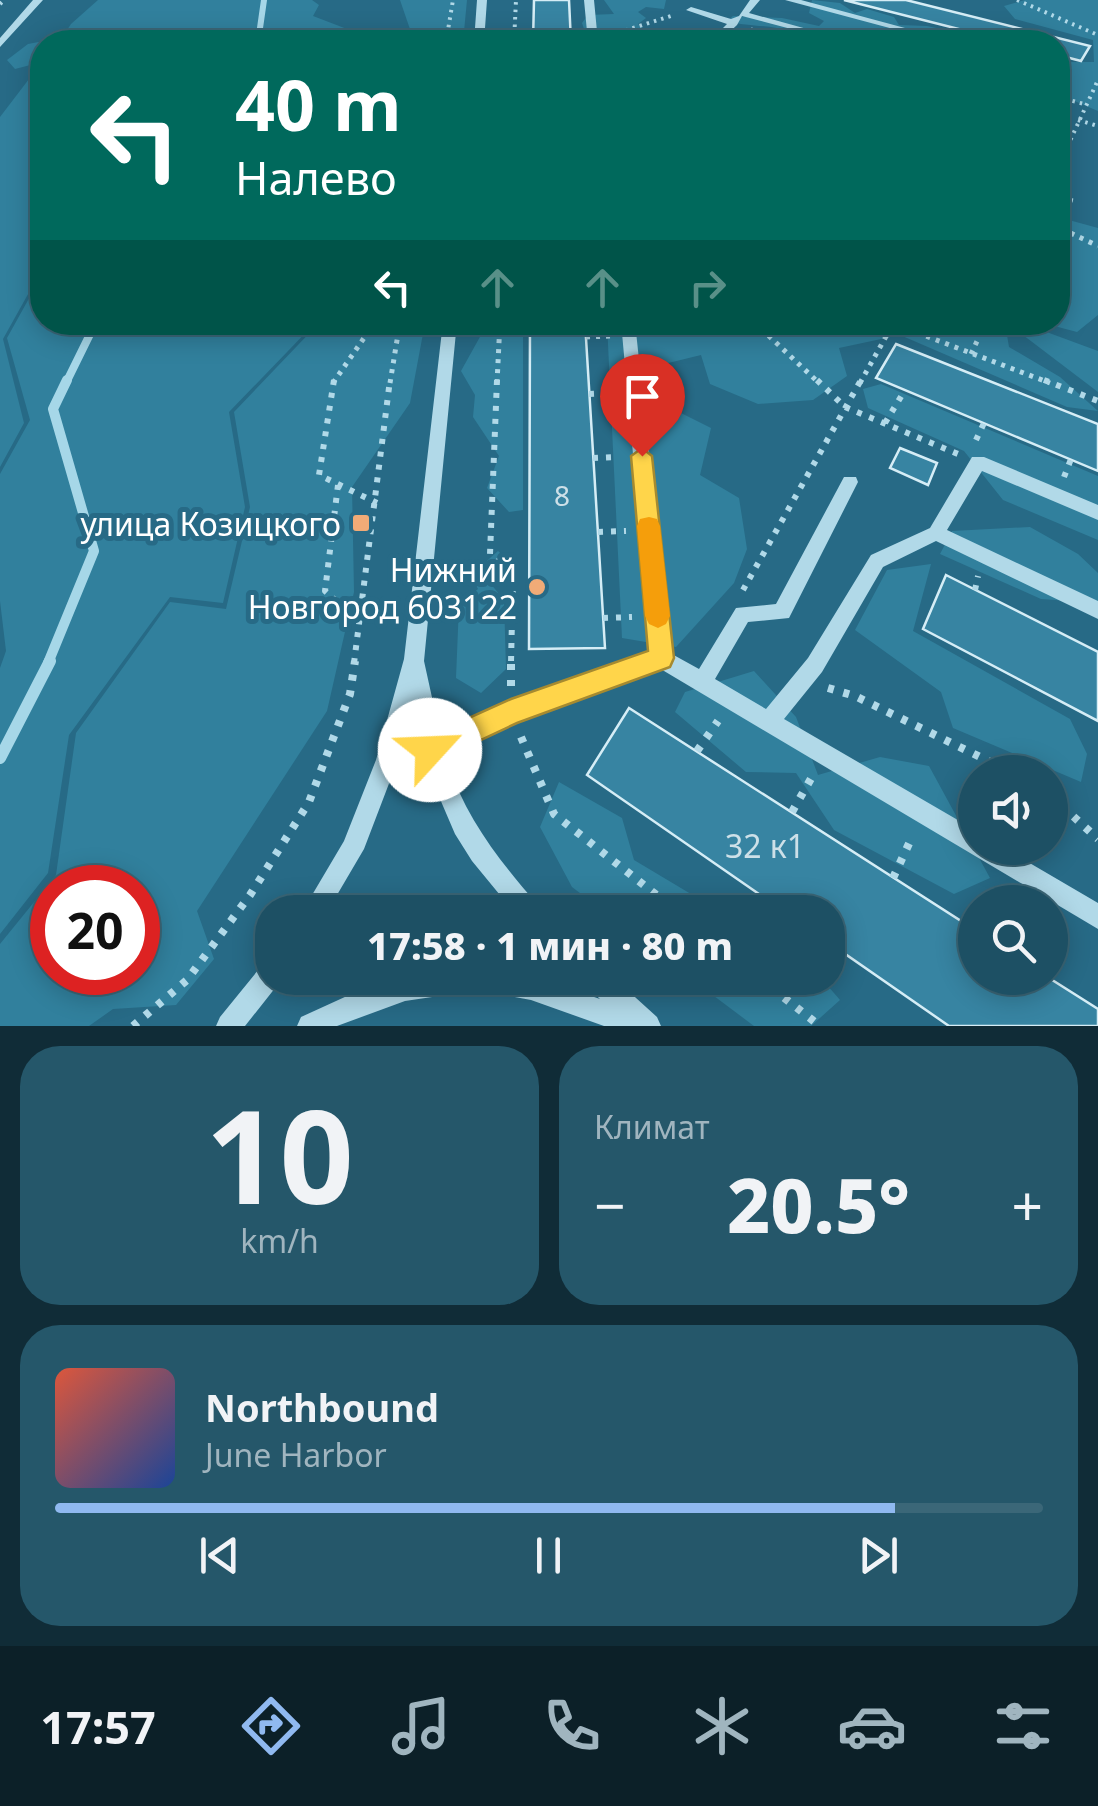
<!DOCTYPE html>
<html lang="ru">
<head>
<meta charset="utf-8">
<style>
	:root { --surface:#1d5064; --page:#25576a; --text:#f1f3f6; --muted:#a0b5bf; --line:#3b6778; --accent:#90b9f0 }
	body { margin:0; font-family:"Noto Sans",sans-serif; background:var(--page); color:var(--text); height:100vh; display:flex; flex-direction:column; font-size:38px; white-space:nowrap }
	* { box-sizing:border-box; margin:0 }
	p { font-size:32px; color:var(--muted) }
	.icon { flex:none; width:55px; height:55px; fill:none; stroke:currentColor; stroke-width:2; stroke-linecap:round; stroke-linejoin:round }
	.map { position:relative; height:1026px; overflow:hidden }
	.side { display:flex; flex-direction:column; gap:20px; padding:20px; background:#102c37; flex:1 }
	.side>* { flex:none }
	.guide { position:absolute; left:30px; top:30px; width:1040px; height:305px; border-radius:40px; box-shadow:0 5px 25px #0003,0 0 0 2px var(--line); background:#00695c; color:#fff; overflow:hidden }
	.tools { position:absolute; left:958px; top:755px; display:grid; gap:20px }
	.tools a { display:grid; place-items:center; width:110px; height:110px; border-radius:50%; background:var(--surface); box-shadow:0 5px 25px #0003,0 0 0 2px var(--line); font-size:50px }
	.speed { position:absolute; left:30px; top:865px; display:flex; gap:20px; font-size:50px; font-weight:700; text-align:center }
	.speed>* { display:grid; place-content:center; width:130px; height:130px; border-radius:50%; background:var(--surface); box-shadow:0 5px 25px #0003,0 0 0 2px var(--line); line-height:1 }
	.speed .limit { border:15px solid #d22; background:#fff; color:#111 }
	.pin { position:absolute; display:grid; place-items:center; width:85px; height:85px; color:#fff; margin:-102px -42px; border-radius:50% 50% 50% 0; rotate:-45deg; box-shadow:0 0 10px #0007 }
	.pin .icon { rotate:45deg }
	.me { position:absolute; width:110px; margin:-55px; rotate:65deg; stroke-linejoin:round; filter:drop-shadow(0 0 8px #0008) }
	.turn { display:flex; align-items:center; gap:35px; height:210px; padding:0 40px; font-size:45px }
	.turn .icon { width:130px; height:130px; stroke-width:2.5 }
	.turn b { display:block; font-size:70px; line-height:85px }
	.lanes { display:flex; align-items:center; height:95px; padding:0 40px; background:#0003; justify-content:center; gap:50px; direction:ltr }
	.lanes .off { opacity:.35 }
	.big { font-size:75px; font-weight:800; line-height:1.1 }
	.side .card { flex:1; display:flex; flex-direction:column; justify-content:center; gap:15px; min-width:0; padding:0 35px; border-radius:40px; background:var(--page) }
	.side .dial { align-items:center; gap:0 }
	.dial b { font-size:130px; line-height:1 }
	.song { display:flex; align-items:center; gap:30px }
	.cover { width:120px; height:120px; border-radius:15px; background:linear-gradient(135deg,hsl(10 70% 55%),hsl(220 70% 35%)) }
	.played { height:10px; border-radius:5px; background:linear-gradient(90deg,var(--accent) 85%,var(--line) 85%) }
	.keys { display:flex; justify-content:space-around; direction:ltr }
	.heat { display:flex; justify-content:space-between; align-items:center; font-size:55px; direction:ltr }
	.side .tiles { flex:1; display:grid; gap:20px; grid-template-columns:1fr 1fr }
	.card:last-child { grid-column:span 2 }
	.trip { position:absolute; left:255px; top:895px; width:590px; height:100px; border-radius:40px; background:var(--surface); box-shadow:0 5px 25px #0003,0 0 0 2px var(--line); font-weight:800; line-height:100px; text-align:center }
	.tabs { display:flex; height:160px; justify-content:space-around; align-items:center; background:#0c2028; color:var(--muted) }
	.tabs .icon { width:70px; height:70px }
	.tabs .selected { color:var(--accent) }
	.tabs b { font-size:45px; color:var(--text) }
	.map>svg:first-child { display:block }
	.green { fill:#31809d; fill-rule:evenodd }
	.lines { fill:none; stroke-linecap:round; stroke-linejoin:round }
	.stream-far3 { stroke:#a6d7e8; stroke-width:6 }
	.stream-far2 { stroke:#a6d7e8; stroke-width:8 }
	.stream-far1 { stroke:#a6d7e8; stroke-width:10 }
	.stream { stroke:#a6d7e8; stroke-width:12 }
	.building { fill:#3784a2; stroke:#d5edf6; stroke-width:2.5 }
	.path-far3 { stroke:#b1d9e8; stroke-width:4; stroke-dasharray:2.5 5; stroke-linecap:butt }
	.path-far2 { stroke:#b1d9e8; stroke-width:5; stroke-dasharray:4 6; stroke-linecap:butt }
	.path-far1 { stroke:#b1d9e8; stroke-width:6; stroke-dasharray:5 8; stroke-linecap:butt }
	.path { stroke:#b1d9e8; stroke-width:8; stroke-dasharray:6 10; stroke-linecap:butt }
	.minor { fill:#b1d9e8; fill-rule:evenodd }
	.route { fill:#ffd54a; stroke:#a68a30; stroke-width:2.5 }
	.slow { fill:#f59e0b }
	.poi-dot { fill:#f1ab77; stroke:#276a86; stroke-width:4 }
	.labels { text-anchor:middle; dominant-baseline:central; stroke-width:10; stroke-linejoin:round; paint-order:stroke }
	.number-label { font-size:28px; fill:#cde0e8 }
	.poi-label { font-size:32px; fill:#fff; stroke:#276a86; text-anchor:end }
	.near-number-label { font-size:32px; fill:#cde0e8 }
</style>
</head>
<body>
<div class="map">
<svg width="1098" height="1026" viewBox="0 0 1098 1026">
	<rect width="100%" height="100%" fill="#276a86"/>
	<path class="green" d="M 98,0 L 312,0 L 319,5 L 313,16 L 347,29 L 322,42 L 59,42 L 71,24 Z
		M 400,0 L 467,0 L 463,42 L 409,42 L 413,38 Z
		M 604,0 L 666,0 L 664,9 L 646,7 L 638,12 L 646,18 L 638,24 L 648,32 L 643,40 L 618,40 L 609,31 L 585,32 L 582,23 L 588,15 L 614,14 Z
		M 812,0 L 840,3 L 855,13 L 867,9 L 894,17 L 899,25 L 927,26 L 1001,42 L 852,42 L 849,38 C 818,43 806,34 777,28 C 760,25 744,26 727,21 L 733,16 L 782,18 L 819,26 L 824,21 L 809,13 Z
		M 1025,0 L 1098,0 L 1098,111 L 1058,94 L 1058,84 L 1064,79 L 1058,62 L 1094,62 L 1093,40 L 1015,19 L 1004,6 Z
		M 49,40 L 52,42 L 42,42 L 42,269 L 3,339 L 24,423 L 0,467 L 0,117 L 42,62 L 15,69 L 7,60 L 28,44 Z
		M 1058,217 L 1098,228 L 1098,315 L 1077,332 L 1043,323 L 1058,322 Z
		M 42,275 L 42,322 L 315,323 L 229,412 L 245,507 L 223,603 L 170,597 L 69,735 L 48,873 L 0,934 L 0,668 L 6,651 L 0,601 L 0,474 L 30,420 L 7,338 Z
		M 746,322 L 749,329 L 778,322 L 1005,323 L 1009,347 L 1060,377 L 1098,411 L 1067,407 L 900,335 L 839,348 L 847,376 L 813,400 L 758,404 L 710,384 L 701,355 L 656,366 L 669,407 L 711,428 L 700,475 L 739,498 L 747,549 L 734,583 L 676,647 L 622,638 L 607,323 Z
		M 319,323 L 425,323 L 410,403 L 352,487 L 354,592 L 327,711 L 197,911 L 214,959 L 176,1005 L 113,1009 L 89,1026 L 0,1026 L 0,944 L 56,875 L 76,733 L 170,602 L 226,609 L 250,507 L 234,412 ZM 52,888 L 138,888 L 138,972 L 52,972 Z
		M 476,323 L 523,323 L 523,510 L 509,512 L 487,488 L 499,456 L 473,417 L 475,395 L 461,371 L 481,335 Z
		M 1033,327 L 1098,351 L 1098,392 L 1019,332 Z
		M 881,384 L 1098,476 L 1098,540 L 1003,500 L 964,451 L 868,408 L 863,389 Z
		M 1030,527 L 1078,554 L 1098,573 L 1098,603 L 1041,599 L 940,554 L 952,531 Z
		M 498,551 L 514,565 L 490,583 L 504,600 L 506,669 L 481,693 L 456,678 L 459,605 L 478,589 L 471,575 Z
		M 931,564 L 913,631 L 1070,719 L 1087,754 L 1081,782 L 953,728 L 941,692 L 855,630 L 887,570 Z
		M 754,671 L 796,717 L 818,775 L 880,757 L 929,766 L 990,878 L 954,894 L 834,830 L 796,773 L 746,772 L 675,712 L 685,692 Z
		M 559,782 L 622,818 L 634,860 L 711,906 L 762,909 L 765,912 L 605,912 L 572,887 L 540,827 Z
		M 690,978 L 821,978 L 840,1000 L 811,1026 L 754,1026 Z"/>
	<g class="lines">
		<path class="stream-far3" d="M 258,42 L 264,0"/>
		<path class="stream-far2" d="M 66,383 L 96,322"/>
		<path class="stream-far1" d="M 48,663 L 94,551 L 53,409 L 67,380"/>
		<path class="stream" d="M 0,758 L 50,661"/>
	</g>
	<path class="building" d="M 534,0 L 569,0 L 571,42 L 533,42 Z
		M 844,0 L 906,0 L 1090,46 L 1081,61 L 1058,55 L 1058,42 L 1010,42 Z
		M 752,29 L 768,34 L 799,42 L 736,42 Z
		M 530,322 L 585,322 L 605,648 L 529,649 Z
		M 896,344 L 1098,424 L 1098,471 L 876,378 Z
		M 900,448 L 937,463 L 928,485 L 890,468 Z
		M 946,575 L 1098,652 L 1098,721 L 923,629 Z
		M 629,708 L 975,930 L 975,978 L 1049,978 L 1098,1009 L 1098,1026 L 949,1026 L 828,942 L 828,912 L 785,912 L 587,775 Z"/>
	<g class="lines">
		<path class="path-far3" d="M 1017,0 L 1098,35
			M 0,4 L 4,0
			M 611,35 L 671,16
			M 446,42 L 453,0
			M 514,42 L 516,0
			M 1058,97 L 1084,104
			M 1078,120 L 1098,126
			M 1058,167 L 1098,80"/>
		<path class="path-far2" d="M 1058,188 L 1072,193 L 1064,230 L 1098,246
			M 754,322 L 819,383
			M 889,322 L 1050,383
			M 586,337 L 610,336
			M 971,354 L 986,322
			M 333,383 L 375,322
			M 390,383 L 400,322
			M 497,383 L 500,322
			M 860,383 L 893,324 L 905,322"/>
		<path class="path-far1" d="M 334,380 L 319,475 L 377,503
			M 497,380 L 490,554 L 513,576 L 511,663
			M 817,380 L 845,407 L 958,454
			M 1044,380 L 1098,401
			M 589,394 L 613,393
			M 885,423 L 905,390
			M 976,440 L 984,423
			M 593,458 L 617,457
			M 1064,477 L 1071,459
			M 338,485 L 325,591 L 360,622
			M 598,532 L 626,531
			M 743,590 L 861,380
			M 975,590 L 978,576
			M 603,618 L 632,617
			M 354,663 L 390,380"/>
		<path class="path" d="M 511,686 L 511,661
			M 828,688 L 855,696 L 1011,772
			M 521,737 L 554,814 L 678,912
			M 697,751 L 718,721
			M 1050,795 L 1098,839
			M 792,812 L 813,775
			M 893,878 L 913,835
			M 759,978 L 820,1026
			M 133,1026 L 187,980 L 250,895 L 309,802 L 350,694 L 355,661"/>
		<path class="minor" d="M 33,0 L 43,0 L 0,47 L 0,38 Z
			M 477,0 L 487,0 L 484,42 L 474,42 Z
			M 584,0 L 594,0 L 598,42 L 588,42 Z
			M 750,0 L 760,0 L 749,13 L 854,42 L 840,42 L 742,16 L 737,25 L 719,42 L 709,42 L 727,24 L 686,10 L 691,7 L 731,19 L 739,16 Z
			M 785,0 L 801,0 L 957,42 L 942,42 Z
			M 1058,67 L 1068,72 L 1063,75 L 1058,73 Z
			M 443,322 L 457,322 L 424,661 L 440,734 L 511,702 L 651,652 L 621,322 L 635,322 L 670,653 L 699,669 L 736,608 L 776,604 L 844,477 L 856,477 L 858,482 L 789,618 L 748,622 L 715,679 L 766,709 L 808,658 L 871,555 L 930,528 L 972,457 L 984,457 L 1098,505 L 1098,520 L 982,471 L 947,530 L 1098,601 L 1098,619 L 936,541 L 883,567 L 822,672 L 784,719 L 975,830 L 975,848 L 1004,848 L 1098,903 L 1098,929 L 659,668 L 516,721 L 445,754 C 462,813 497,858 537,904 L 541,912 L 514,912 L 472,861 L 455,834 L 419,750 L 421,745 L 412,704 L 398,760 L 364,849 L 327,912 L 302,912 L 344,841 L 376,760 L 404,659 Z
			M 272,960 L 272,978 L 283,978 L 245,1026 L 216,1026 L 220,1017 L 263,964 Z
			M 400,978 L 538,978 L 600,999 L 587,987 L 584,978 L 614,978 L 657,1017 L 661,1026 L 604,1026 L 531,1000 L 487,992 L 466,992 L 405,1001 L 337,1026 L 297,1026 L 301,1017 L 347,996 Z"/>
	</g>
	<path class="route" d="M 642,448 L 652,456 L 674,658 L 670,667 L 517,723 L 430,764 L 420,760 L 416,750 L 420,740 L 511,699 L 648,651 L 631,456 Z"/>
	<path class="slow" d="M 649,517 L 657,519 L 660,526 L 670,616 L 666,624 L 658,628 L 649,624 L 645,616 L 637,526 L 640,519 Z"/>
	<g class="poi-dot">
		<rect x="351" y="513" width="20" height="20" rx="5"/>
		<circle cx="537" cy="587" r="10"/>
	</g>
	<g class="labels">
		<g class="number-label">
			<text x="562" y="495">8</text>
		</g>
		<g class="poi-label">
			<text x="341" y="523">улица Козицкого</text>
			<text x="517" y="569">Нижний<tspan x="517" dy="37">Новгород 603122</tspan></text>
		</g>
		<g class="near-number-label">
			<text x="765" y="845">32 к1</text>
		</g>
	</g>
</svg>
<div class="tools">
<a><svg class="icon" aria-label="sound" viewBox="0 0 24 24"><path d="M4 9h4l5-4v14l-5-4H4zM17 9q2 3 0 6"/></svg></a>
<a><svg class="icon" aria-label="search" viewBox="0 0 24 24"><circle cx="10" cy="10" r="6"/><path d="M15 15l6 6"/></svg></a>
</div>
<div class="speed"><div class="limit">20</div></div>
<div class="pin" style="left:642px;top:456px;background:#d93025"><svg class="icon" aria-label="arrive" viewBox="0 0 24 24"><path d="M6 21V4h12l-3 4 3 4H6"/></svg></div>
<svg class="me" style="left:430px;top:750px" viewBox="-20 -20 40 40"><circle r="19" fill="#fff"/><path d="M0-13L10 11 0 6-10 11z" fill="#ffd54a"/></svg>
<div class="trip">17:58 · 1 мин · 80 m</div>
<div class="guide">
<div class="turn"><svg class="icon" aria-label="left" viewBox="0 0 24 24"><path d="M17 20v-9H6M10 6l-5 5 5 5"/></svg><div><b>40 m</b>Налево</div></div>
<div class="lanes"><svg class="icon" aria-label="left" viewBox="0 0 24 24"><path d="M17 20v-9H6M10 6l-5 5 5 5"/></svg><svg class="icon off" aria-label="ahead" viewBox="0 0 24 24"><path d="M12 20V5M6 11l6-6 6 6"/></svg><svg class="icon off" aria-label="ahead" viewBox="0 0 24 24"><path d="M12 20V5M6 11l6-6 6 6"/></svg><svg class="icon off" aria-label="right" viewBox="0 0 24 24"><path d="M7 20v-9h11M14 6l5 5-5 5"/></svg></div>
</div>
</div>
<section class="side">
<div class="tiles">
<div class="card dial"><b>10</b><p>km/h</p></div>
<div class="card"><p>Климат</p>
<div class="heat"><a>−</a><b class="big">20.5°</b><a>+</a></div>
</div>
<div class="card">
<div class="song"><i class="cover"></i><div><b>Northbound</b><p>June Harbor</p></div></div>
<div class="played"></div>
<div class="keys"><svg class="icon" aria-label="previous" viewBox="0 0 24 24"><path d="M18 5L8 12l10 7zM5 5v14"/></svg><svg class="icon" aria-label="pause" viewBox="0 0 24 24"><path d="M8 5v14M16 5v14"/></svg><svg class="icon" aria-label="next" viewBox="0 0 24 24"><path d="M6 5l10 7-10 7zM19 5v14"/></svg></div>
</div>
</div>
</section>
<nav class="tabs">
<b>17:57</b>
<svg class="icon selected" aria-label="directions" viewBox="0 0 24 24"><path d="M12 3l9 9-9 9-9-9zM9 14v-3h6M13 9l2 2-2 2"/></svg>
<svg class="icon" aria-label="music" viewBox="0 0 24 24"><path d="M9 18V5l10-2v13"/><circle cx="6" cy="18" r="3"/><circle cx="16" cy="16" r="3"/></svg>
<svg class="icon" aria-label="phone" viewBox="0 0 24 24"><path d="M5 4h4l2 5-3 2q2 4 5 5l2-3 5 2v4C11 20 4 13 5 4z"/></svg>
<svg class="icon" aria-label="climate" viewBox="0 0 24 24"><path d="M12 3v18M4 7l16 10M4 17L20 7"/></svg>
<svg class="icon" aria-label="car" viewBox="0 0 24 24"><path d="M5 17H2v-5l4-1 3-4h7l3 4 3 1v5h-3M9 17h6M6 11h13"/><circle cx="7" cy="17" r="2"/><circle cx="17" cy="17" r="2"/></svg>
<svg class="icon" aria-label="filters" viewBox="0 0 24 24"><path d="M4 7h16M4 17h16"/><circle cx="9" cy="7" r="2"/><circle cx="15" cy="17" r="2"/></svg>
</nav>
</body>
</html>
